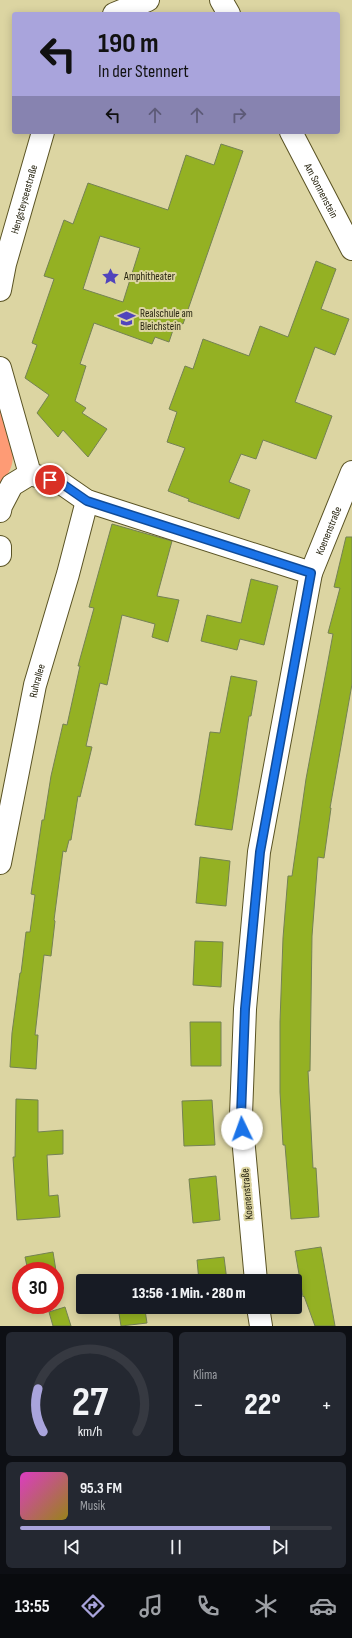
<!DOCTYPE html>
<html lang="de">
<head>
<meta charset="utf-8">
<style>
	:root { --surface:#171b24; --page:#242831; --text:#f1f3f6; --muted:#9ea1a6; --line:#363941; --accent:#a9a4dc }
	body { margin:0; font-family:"Sofia Sans Condensed",sans-serif; background:var(--page); color:var(--text); height:100vh; display:flex; flex-direction:column; font-size:15px; white-space:nowrap }
	* { box-sizing:border-box; margin:0 }
	p { font-size:13px; color:var(--muted) }
	.icon { flex:none; width:22px; height:22px; fill:none; stroke:currentColor; stroke-width:2; stroke-linecap:round; stroke-linejoin:round }
	.map { position:relative; height:1326px; overflow:hidden }
	.details { display:flex; flex-direction:column; gap:6px; padding:6px; background:#0d0f14; flex:1 }
	.details>* { flex:none }
	.banner { position:absolute; left:12px; top:12px; width:328px; height:122px; border-radius:4px; box-shadow:0 2px 10px #0003; background:#a9a4dc; color:#111; overflow:hidden }
	.speed { position:absolute; left:12px; top:1262px; display:flex; gap:8px; font-size:20px; font-weight:700; text-align:center }
	.speed>* { display:grid; place-content:center; width:52px; height:52px; border-radius:50%; background:var(--surface); box-shadow:0 2px 10px #0003; line-height:1 }
	.speed .limit { border:6px solid #d22; background:#fff; color:#111 }
	.pin { position:absolute; display:grid; place-items:center; width:34px; height:34px; color:#fff; margin:-17px; border:2px solid #fff; border-radius:50%; box-shadow:0 1px 4px #0007 }
	.me { position:absolute; width:44px; margin:-22px; rotate:357deg; stroke-linejoin:round; filter:drop-shadow(0 0 3px #0008) }
	.turn { display:flex; align-items:center; gap:14px; height:84px; padding:0 20px; font-size:18px }
	.turn .icon { width:52px; height:52px; stroke-width:2.5 }
	.turn b { display:block; font-size:28px; line-height:34px }
	.lanes { display:flex; align-items:center; height:38px; padding:0 20px; background:#0003; justify-content:center; gap:20px; direction:ltr }
	.lanes .off { opacity:.35 }
	.big { font-size:30px; font-weight:800; line-height:1.1 }
	.details .tile { flex:1; display:flex; flex-direction:column; justify-content:center; gap:6px; min-width:0; padding:0 14px; border-radius:6px; background:var(--page) }
	.details .dial { align-items:center; gap:0 }
	.dial svg { height:104px; overflow:visible; fill:none; stroke:var(--line); stroke-width:7; stroke-linecap:round; text-anchor:middle }
	.dial text { fill:var(--text); stroke:none }
	.song { display:flex; align-items:center; gap:12px }
	.cover { width:48px; height:48px; border-radius:6px; background:linear-gradient(135deg,hsl(310 70% 55%),hsl(50 70% 35%)) }
	.played { height:4px; border-radius:2px; background:linear-gradient(90deg,var(--accent) 80%,var(--line) 80%) }
	.keys { display:flex; justify-content:space-around; direction:ltr }
	.heat { display:flex; justify-content:space-between; align-items:center; font-size:22px; direction:ltr }
	.details .tiles { flex:1; display:grid; gap:6px; grid-template-columns:1fr 1fr }
	.tile:last-child { grid-column:span 2 }
	.trip { position:absolute; left:76px; top:1274px; width:226px; height:40px; border-radius:4px; background:var(--surface); box-shadow:0 2px 10px #0003; font-weight:800; line-height:40px; text-align:center }
	.menu { display:flex; height:64px; justify-content:space-around; align-items:center; background:#090b0e; color:var(--muted) }
	.menu .icon { width:28px; height:28px }
	.menu .on { color:var(--accent) }
	.menu b { font-size:18px; color:var(--text) }
	.map>svg:first-child { display:block }
	.green { fill:#fe9b75 }
	.building { fill:#94b123; stroke:#758254; fill-rule:evenodd }
	.lines { fill:none; stroke-linecap:round; stroke-linejoin:round }
	.minor-casing { stroke:#5a5324; stroke-width:24 }
	.minor { stroke:#fff; stroke-width:22 }
	.route-casing { stroke:#114b97; stroke-width:10 }
	.route { stroke:#1a73e8; stroke-width:7 }
	.labels { text-anchor:middle; dominant-baseline:central; stroke-width:4; stroke-linejoin:round; paint-order:stroke }
	.street-label { font-size:11px; fill:#282511; stroke:#dcd5a2 }
	.poi-label { font-size:11px; fill:#282511; stroke:#dcd5a2; text-anchor:start }
</style>
</head>
<body>
<div class="map">
<svg width="352" height="1326" viewBox="0 0 352 1326">
	<rect width="100%" height="100%" fill="#dcd5a2"/>
	<path class="green" d="M 0,399 C 4,414 16,451 12,464 C 10,472 4,480 0,487 Z"/>
	<path class="building" d="M 221,144 L 243,151 L 183,324 L 176,321 L 169,342 L 155,337 L 152,344 L 94,323 L 80,364 L 86,366 L 75,401 L 86,408 L 82,413 L 107,429 L 88,457 L 63,430 L 58,437 L 37,413 L 49,395 L 25,378 L 37,345 L 32,343 L 54,279 L 44,276 L 64,220 L 73,224 L 88,183 L 168,210 L 186,155 L 214,165 ZM 100,236 L 140,248 L 123,302 L 83,289 Z
		M 316,261 L 336,269 L 321,309 L 349,319 L 335,355 L 315,347 L 295,402 L 332,416 L 316,459 L 263,440 L 256,459 L 241,454 L 229,482 L 250,490 L 239,519 L 188,501 L 189,499 L 168,491 L 185,448 L 167,442 L 177,412 L 169,409 L 185,366 L 193,369 L 203,339 L 249,356 L 260,326 L 288,337 Z
		M 112,524 L 172,541 L 157,596 L 179,600 L 168,642 L 152,637 L 155,624 L 122,615 L 107,685 L 100,683 L 86,746 L 92,747 L 80,797 L 78,796 L 71,840 L 69,840 L 66,852 L 63,851 L 54,920 L 55,921 L 51,956 L 44,955 L 35,1035 L 38,1035 L 36,1069 L 10,1067 L 12,1033 L 20,973 L 21,973 L 26,932 L 30,932 L 35,895 L 31,894 L 42,820 L 44,820 L 51,776 L 63,724 L 67,725 L 80,666 L 78,666 L 94,608 L 89,607 Z
		M 346,537 L 352,537 L 352,684 L 330,808 L 331,808 L 324,858 L 318,857 L 312,936 L 310,1071 L 308,1071 L 313,1168 L 316,1168 L 319,1217 L 291,1219 L 285,1145 L 283,1145 L 280,1092 L 280,1022 L 283,938 L 288,876 L 292,876 L 306,779 L 333,634 L 328,633 L 340,588 L 334,587 Z
		M 251,579 L 278,586 L 264,645 L 240,639 L 237,650 L 201,641 L 207,615 L 241,623 Z
		M 231,676 L 257,681 L 251,716 L 249,716 L 232,830 L 195,825 L 210,732 L 220,733 Z
		M 200,857 L 230,861 L 226,906 L 196,903 Z
		M 195,941 L 223,942 L 221,987 L 193,985 Z
		M 190,1022 L 221,1022 L 221,1066 L 191,1066 Z
		M 16,1099 L 38,1100 L 38,1132 L 63,1130 L 63,1154 L 47,1155 L 49,1196 L 58,1195 L 60,1217 L 17,1220 L 13,1157 L 15,1157 Z
		M 212,1100 L 215,1145 L 184,1146 L 182,1101 Z
		M 216,1176 L 220,1220 L 193,1223 L 189,1179 Z
		M 321,1247 L 335,1326 L 315,1326 L 304,1296 L 303,1297 L 295,1251 Z
		M 53,1252 L 56,1271 L 28,1271 L 25,1257 Z
		M 224,1257 L 227,1281 L 199,1281 L 197,1260 Z
		M 65,1307 L 71,1326 L 53,1326 L 49,1312 Z
		M 118,1307 L 169,1307 L 145,1310 L 147,1323 L 121,1326 Z"/>
	<g class="lines">
		<defs>
			<g id="minor">
				<path d="M 221,0 L 229,14"/>
				<path d="M 114,14 L 148,0"/>
				<path id="s1" d="M 291,132 L 352,249"/>
				<path id="s2" d="M 0,290 L 5,264 L 43,132"/>
				<path d="M 0,368 L 30,474"/>
				<path d="M 30,474 L 61,483 L 87,501 L 311,573"/>
				<path d="M 0,511 L 1,506 L 12,485 L 30,474"/>
				<path d="M 0,547 L 0,555"/>
				<path id="s3" d="M 0,863 L 35,685 L 68,574 L 87,501"/>
				<path id="s4" d="M 256,1281 L 241,1115 L 245,1009 L 259,852 L 311,573 L 352,472"/>
				<path d="M 258,1307 L 261,1326"/>
			</g>
		</defs>
		<use href="#minor" class="minor-casing"/>
		<use href="#minor" class="minor"/>
	</g>
	<g class="lines">
		<defs>
			<path id="route" d="M 50,480 L 61,483 L 87,501 L 311,573 L 260,852 L 245,1009 L 241,1115 L 242,1129"/>
		</defs>
		<use href="#route" class="route-casing"/>
		<use href="#route" class="route"/>
	</g>
	<defs>
		<symbol id="sight-bare" viewBox="-9 -9 18 18"><path d="M0-6L1.8-2.2L6-1.7L2.9 1.2L3.7 5.4L0 3.3L-3.7 5.4L-2.9 1.2L-6-1.7L-1.8-2.2Z" fill="#5044bc" stroke="#dcd5a2" stroke-width="2.5" paint-order="stroke"/></symbol>
		<symbol id="school-bare" viewBox="-9 -9 18 18"><path d="M0-5L7-2L0 1L-7-2ZM-4 1L0 2.5L4 1V4Q0 6-4 4Z" fill="#5044bc" stroke="#dcd5a2" stroke-width="2.5" paint-order="stroke"/></symbol>
	</defs>
	<g fill-rule="evenodd">
		<use href="#sight-bare" x="98" y="264" width="25" height="25"/>
		<use href="#school-bare" x="114" y="306" width="25" height="25"/>
	</g>
	<g class="labels">
		<g class="street-label">
			<text stroke="none"><textPath href="#s1" startOffset="66">Am Sonnenstein</textPath></text>
			<text stroke="none"><textPath href="#s2" startOffset="94">Hengsteyseestraße</textPath></text>
			<text stroke="none"><textPath href="#s4" startOffset="760">Koenenstraße</textPath></text>
			<text stroke="none"><textPath href="#s3" startOffset="186">Ruhrallee</textPath></text>
			<text transform="translate(247 1194) rotate(-95)">Koenenstraße</text>
		</g>
		<g class="poi-label">
			<text x="124" y="276">Amphitheater</text>
			<text x="140" y="313">Realschule am<tspan x="140" dy="13">Bleichstein</tspan></text>
		</g>
	</g>
</svg>
<div class="speed"><div class="limit">30</div></div>
<div class="pin" style="left:50px;top:480px;background:#d93025"><svg class="icon" aria-label="arrive" viewBox="0 0 24 24"><path d="M6 21V4h12l-3 4 3 4H6"/></svg></div>
<svg class="me" style="left:242px;top:1129px" viewBox="-20 -20 40 40"><circle r="19" fill="#fff"/><path d="M0-13L10 11 0 6-10 11z" fill="#1a73e8"/></svg>
<div class="trip">13:56 · 1 Min. · 280 m</div>
<div class="banner">
<div class="turn"><svg class="icon" aria-label="left" viewBox="0 0 24 24"><path d="M17 20v-9H6M10 6l-5 5 5 5"/></svg><div><b>190 m</b>In der Stennert</div></div>
<div class="lanes"><svg class="icon" aria-label="left" viewBox="0 0 24 24"><path d="M17 20v-9H6M10 6l-5 5 5 5"/></svg><svg class="icon off" aria-label="ahead" viewBox="0 0 24 24"><path d="M12 20V5M6 11l6-6 6 6"/></svg><svg class="icon off" aria-label="ahead" viewBox="0 0 24 24"><path d="M12 20V5M6 11l6-6 6 6"/></svg><svg class="icon off" aria-label="right" viewBox="0 0 24 24"><path d="M7 20v-9h11M14 6l5 5-5 5"/></svg></div>
</div>
</div>
<section class="details">
<div class="tiles">
<div class="tile dial"><svg viewBox="0 0 100 80">
<path d="M14 69A42 42 0 1 1 86 69"/>
<path d="M14 69A42 42 0 0 1 10 36" stroke="#a9a4dc"/>
<text x="50" y="56" font-size="32" font-weight="700">27</text>
<text x="50" y="72" font-size="11">km/h</text>
</svg></div>
<div class="tile"><p>Klima</p>
<div class="heat"><a>−</a><b class="big">22°</b><a>+</a></div>
</div>
<div class="tile">
<div class="song"><i class="cover"></i><div><b>95.3 FM</b><p>Musik</p></div></div>
<div class="played"></div>
<div class="keys"><svg class="icon" aria-label="previous" viewBox="0 0 24 24"><path d="M18 5L8 12l10 7zM5 5v14"/></svg><svg class="icon" aria-label="pause" viewBox="0 0 24 24"><path d="M8 5v14M16 5v14"/></svg><svg class="icon" aria-label="next" viewBox="0 0 24 24"><path d="M6 5l10 7-10 7zM19 5v14"/></svg></div>
</div>
</div>
</section>
<nav class="menu">
<b>13:55</b>
<svg class="icon on" aria-label="directions" viewBox="0 0 24 24"><path d="M12 3l9 9-9 9-9-9zM9 14v-3h6M13 9l2 2-2 2"/></svg>
<svg class="icon" aria-label="music" viewBox="0 0 24 24"><path d="M9 18V5l10-2v13"/><circle cx="6" cy="18" r="3"/><circle cx="16" cy="16" r="3"/></svg>
<svg class="icon" aria-label="phone" viewBox="0 0 24 24"><path d="M5 4h4l2 5-3 2q2 4 5 5l2-3 5 2v4C11 20 4 13 5 4z"/></svg>
<svg class="icon" aria-label="climate" viewBox="0 0 24 24"><path d="M12 3v18M4 7l16 10M4 17L20 7"/></svg>
<svg class="icon" aria-label="car" viewBox="0 0 24 24"><path d="M5 17H2v-5l4-1 3-4h7l3 4 3 1v5h-3M9 17h6M6 11h13"/><circle cx="7" cy="17" r="2"/><circle cx="17" cy="17" r="2"/></svg>
</nav>
</body>
</html>
